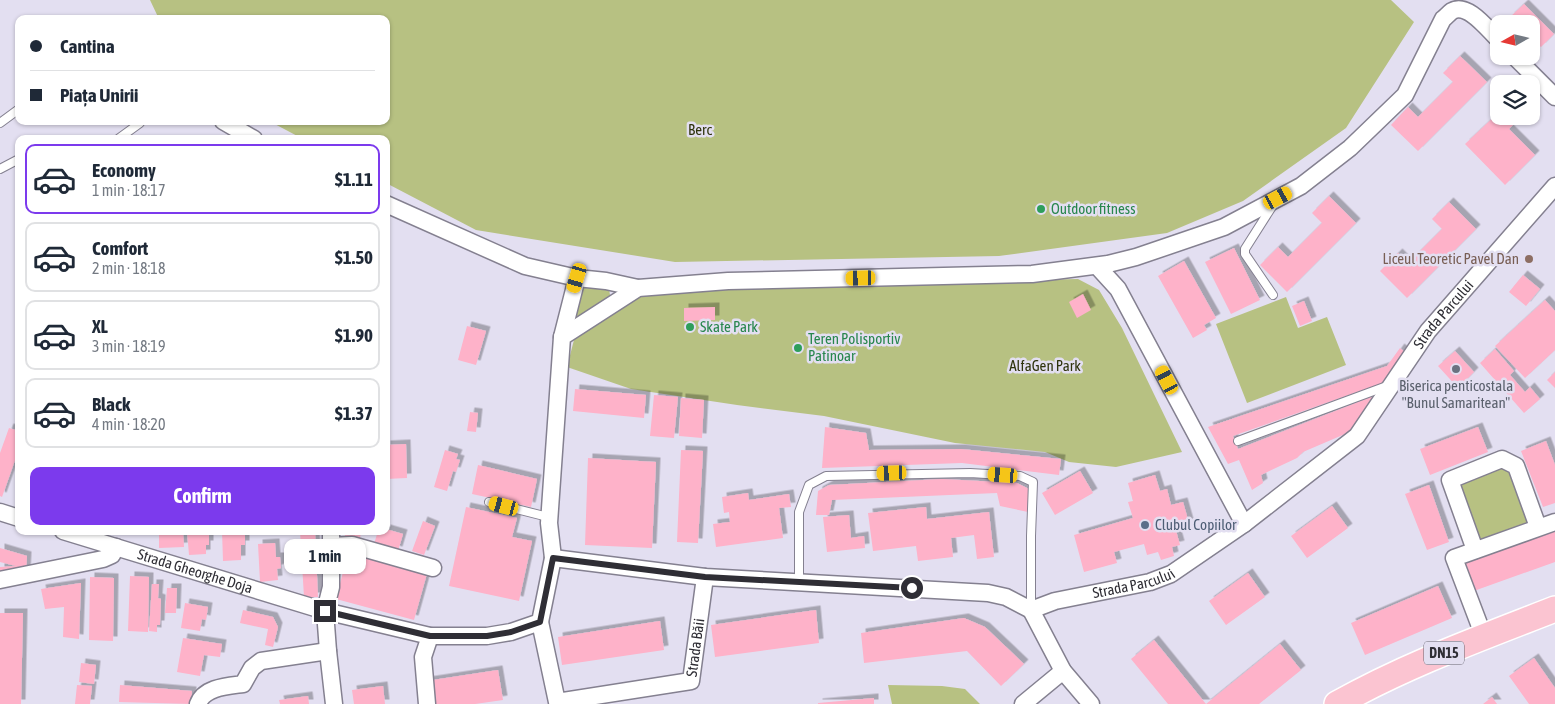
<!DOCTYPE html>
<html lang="en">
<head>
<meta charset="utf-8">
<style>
  :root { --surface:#fff; --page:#f2f2f3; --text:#1f2937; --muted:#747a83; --line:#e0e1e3; --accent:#7c3aed }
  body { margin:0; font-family:"Asap Condensed",sans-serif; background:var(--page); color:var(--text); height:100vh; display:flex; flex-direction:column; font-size:19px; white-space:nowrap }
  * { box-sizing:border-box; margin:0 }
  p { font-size:16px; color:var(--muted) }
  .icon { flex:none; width:28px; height:28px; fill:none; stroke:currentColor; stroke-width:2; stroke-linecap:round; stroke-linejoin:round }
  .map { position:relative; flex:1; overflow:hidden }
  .drawer { position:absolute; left:15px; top:135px; width:375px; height:400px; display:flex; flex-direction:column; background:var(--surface); border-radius:10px; box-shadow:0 1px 4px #0004 }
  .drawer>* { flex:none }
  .banner { position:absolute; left:15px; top:15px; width:375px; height:110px; border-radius:10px; box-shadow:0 1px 4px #0004; display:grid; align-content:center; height:110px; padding:0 15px; background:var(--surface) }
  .needle { width:32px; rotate:262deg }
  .tools { position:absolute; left:1490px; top:15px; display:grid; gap:10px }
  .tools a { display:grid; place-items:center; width:50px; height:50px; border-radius:10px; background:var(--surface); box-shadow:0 1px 4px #0004; font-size:25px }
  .end { position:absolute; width:22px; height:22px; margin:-11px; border:6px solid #2f2e35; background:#fff; box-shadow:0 0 0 2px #fff }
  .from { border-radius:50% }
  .bubble { position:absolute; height:35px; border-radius:10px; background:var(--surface); box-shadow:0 1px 4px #0004; font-size:16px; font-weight:700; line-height:35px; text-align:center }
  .car { position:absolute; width:15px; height:30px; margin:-15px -8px; border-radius:6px; box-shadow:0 0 4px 1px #0007; background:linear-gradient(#f5c518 24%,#345 0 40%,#f5c518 0 76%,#345 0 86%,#f5c518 0) }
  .banner b { display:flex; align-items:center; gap:18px; height:48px; font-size:19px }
  .banner b+b { border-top:1px solid var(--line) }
  .banner i { width:12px; height:12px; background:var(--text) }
  ul { padding:9px 0 0; list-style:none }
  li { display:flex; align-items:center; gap:15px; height:70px; margin:0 10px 8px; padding:0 5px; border:2px solid var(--line); border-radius:10px }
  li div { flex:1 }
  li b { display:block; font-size:19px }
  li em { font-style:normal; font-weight:700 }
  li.current { border-color:var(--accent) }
  li>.icon { width:45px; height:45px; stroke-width:1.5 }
  .primary-button { display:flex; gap:10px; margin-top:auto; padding:10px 15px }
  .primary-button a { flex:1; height:58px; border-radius:10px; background:var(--accent); color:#fff; font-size:20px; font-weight:700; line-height:58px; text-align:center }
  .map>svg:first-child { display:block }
  .green { fill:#b7c182 }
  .building { fill:#feb2c9; filter:url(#shadow) }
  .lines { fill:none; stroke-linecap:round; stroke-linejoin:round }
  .lane-casing { stroke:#848090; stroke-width:10 }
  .street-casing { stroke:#848090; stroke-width:19 }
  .primary-casing { stroke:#fff; stroke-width:28 }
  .lane { stroke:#fff; stroke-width:8 }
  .street { stroke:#fff; stroke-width:16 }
  .primary { stroke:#fbc4d1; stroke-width:25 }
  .route { stroke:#2f2e35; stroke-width:6 }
  .leisure-dot { fill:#2e9e5b; stroke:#e3dff1; stroke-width:2 }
  .education-dot { fill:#8d6e63; stroke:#e3dff1; stroke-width:2 }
  .worship-dot { fill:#6b7280; stroke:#e3dff1; stroke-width:2 }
  .service-dot { fill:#5c6f8a; stroke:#e3dff1; stroke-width:2 }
  .labels { text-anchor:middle; stroke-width:5; stroke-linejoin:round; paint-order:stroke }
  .shield { fill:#e3dff1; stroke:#65636d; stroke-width:1 }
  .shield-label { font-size:14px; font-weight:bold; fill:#2f2e35 }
  .park-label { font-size:15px; fill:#2e330c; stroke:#e3dff1 }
  .leisure-label { font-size:15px; fill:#27864d; stroke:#e3dff1; text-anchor:start }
  .education-label { font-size:15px; fill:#785e54; stroke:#e3dff1; text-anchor:end }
  .street-label { font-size:15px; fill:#2f2e35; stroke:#e3dff1 }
  .worship-label { font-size:15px; fill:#5b616d; stroke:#e3dff1 }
  .service-label { font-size:15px; fill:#4e5e75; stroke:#e3dff1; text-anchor:start }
</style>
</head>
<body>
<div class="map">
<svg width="1555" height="704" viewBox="0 0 1555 704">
  <defs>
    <filter id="shadow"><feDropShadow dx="4.5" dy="-4.5" stdDeviation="0" flood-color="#0004"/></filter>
  </defs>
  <rect width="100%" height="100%" fill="#e3dff1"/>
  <path class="green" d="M 150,0 L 1391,0 L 1414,22 L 1346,128 L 1243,201 L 1167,233 L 999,256 L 675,262 L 476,230 L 386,183 L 386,139 L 303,139 L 269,121 L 386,121 L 386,19 L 159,19 Z
    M 1078,279 L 1099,290 L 1122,328 L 1182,452 L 1116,467 L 1069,462 L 1045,452 L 955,443 L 824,416 L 737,405 L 631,389 L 567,367 L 575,336 L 645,292 L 657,290 Z
    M 580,286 L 609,289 L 610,295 L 608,301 L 577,319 L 575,316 Z
    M 1286,297 L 1298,328 L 1327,317 L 1346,365 L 1247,403 L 1216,324 Z
    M 1509,464 L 1531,524 L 1477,543 L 1455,484 Z
    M 888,685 L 942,686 L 965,689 L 980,704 L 892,704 Z"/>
  <path class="building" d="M 1524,4 L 1554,34 L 1541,47 L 1531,38 L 1531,24 L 1517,24 L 1510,17 Z
    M 1460,56 L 1487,82 L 1418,151 L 1391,125 L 1408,107 L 1418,117 L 1453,82 L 1443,73 Z
    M 1499,112 L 1499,116 L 1522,116 L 1509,129 L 1535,155 L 1505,185 L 1465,144 Z
    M 1329,196 L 1356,223 L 1287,292 L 1260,265 L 1278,247 L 1288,257 L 1322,223 L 1312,213 Z
    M 1449,202 L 1476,229 L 1407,298 L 1380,271 L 1398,253 L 1408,263 L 1442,229 L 1432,219 Z
    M 1234,248 L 1260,300 L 1231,314 L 1205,262 Z
    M 1184,261 L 1216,318 L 1204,325 L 1207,330 L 1193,338 L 1158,276 Z
    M 1523,275 L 1540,289 L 1526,306 L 1509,292 Z
    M 1083,294 L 1091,310 L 1077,318 L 1069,302 Z
    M 1545,300 L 1555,311 L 1555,350 L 1525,378 L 1495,346 Z
    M 1304,301 L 1312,321 L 1300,326 L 1292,306 Z
    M 715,307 L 715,320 L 684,321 L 684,308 Z
    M 467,326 L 486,331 L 476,365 L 458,360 Z
    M 1400,348 L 1407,354 L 1388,381 L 1233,436 L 1238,449 L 1379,394 L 1352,431 L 1303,452 L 1297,458 L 1261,475 L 1263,483 L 1252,490 L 1239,460 L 1228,464 L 1208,427 L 1387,366 Z
    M 1495,349 L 1514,371 L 1510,375 L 1525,392 L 1530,387 L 1540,399 L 1524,413 L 1480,363 Z
    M 1455,351 L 1474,372 L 1458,388 L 1438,366 Z
    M 1555,372 L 1555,388 L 1547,380 Z
    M 575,389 L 646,395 L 644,418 L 573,411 Z
    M 654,395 L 678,397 L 674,438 L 650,436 Z
    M 681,398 L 704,400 L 702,438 L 679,436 Z
    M 470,412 L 478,413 L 476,432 L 467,431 Z
    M 825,427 L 866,433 L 869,450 L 961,449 L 1061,459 L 1059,475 L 962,463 L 822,468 Z
    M 1478,427 L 1488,452 L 1430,475 L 1420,449 Z
    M 9,428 L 19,431 L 19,449 L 2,497 L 0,496 L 0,453 Z
    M 1546,441 L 1555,465 L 1555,503 L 1543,507 L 1521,451 Z
    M 406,444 L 407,478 L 386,479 L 386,445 Z
    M 445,450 L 458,454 L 456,459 L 460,460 L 456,472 L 453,471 L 447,491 L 434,487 Z
    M 681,450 L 703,451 L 698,543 L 677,542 Z
    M 588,458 L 656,462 L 652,548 L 585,545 Z
    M 478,465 L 537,479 L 531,507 L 472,494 Z
    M 1080,471 L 1093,493 L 1055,515 L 1042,493 Z
    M 1155,475 L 1160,491 L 1167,489 L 1171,505 L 1183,502 L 1189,523 L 1175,527 L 1180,545 L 1172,547 L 1174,556 L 1161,560 L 1158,552 L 1147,555 L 1144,544 L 1114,552 L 1117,563 L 1084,572 L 1074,535 L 1133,518 L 1128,502 L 1133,501 L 1128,483 Z
    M 942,479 L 1017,483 L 1029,489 L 1028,512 L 1000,506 L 997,493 L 832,500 L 829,515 L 816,515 L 818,491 L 829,485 Z
    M 1429,485 L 1449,542 L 1427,550 L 1405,494 Z
    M 748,493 L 749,500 L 789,494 L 791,507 L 779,508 L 783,538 L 716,547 L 713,524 L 730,522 L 729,512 L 724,513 L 722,497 Z
    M 1332,506 L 1348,528 L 1307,558 L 1291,536 Z
    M 466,507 L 517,518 L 512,537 L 532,541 L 519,601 L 449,586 Z
    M 926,507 L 927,519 L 989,512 L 994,557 L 977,559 L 974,535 L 951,538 L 953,557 L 918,561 L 916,546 L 873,551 L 868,513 Z
    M 849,515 L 851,538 L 864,536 L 865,548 L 827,552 L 823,517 Z
    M 423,521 L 435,526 L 424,555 L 412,551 Z
    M 386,529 L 403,534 L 398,551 L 374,544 L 378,531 L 386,531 Z
    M 159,531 L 183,531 L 184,547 L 159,548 Z
    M 187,531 L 205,531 L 205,535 L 209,535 L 209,545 L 206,545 L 206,554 L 189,555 Z
    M 222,531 L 245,531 L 245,545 L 241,545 L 241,560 L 223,561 Z
    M 300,531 L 315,531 L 318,597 L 304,597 Z
    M 345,531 L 361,531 L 360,539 L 345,538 Z
    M 1555,531 L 1555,562 L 1471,592 L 1461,564 Z
    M 275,543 L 276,557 L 280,557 L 281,568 L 277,569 L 278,580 L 260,582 L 258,544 Z
    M 0,548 L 27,556 L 26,574 L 0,578 L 0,567 L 16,566 L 0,562 Z
    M 349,549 L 428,570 L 414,620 L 336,599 Z
    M 1248,573 L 1265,597 L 1226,625 L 1209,601 Z
    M 130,576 L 149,577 L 148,632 L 128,631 Z
    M 90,577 L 114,578 L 113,641 L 89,640 Z
    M 81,583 L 79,639 L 63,637 L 64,607 L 45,609 L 41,589 Z
    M 152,584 L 159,584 L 158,598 L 161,599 L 160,625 L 157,625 L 157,632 L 149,631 Z
    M 1438,586 L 1452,618 L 1365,655 L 1351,623 Z
    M 167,588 L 177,588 L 176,613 L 165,613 Z
    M 185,603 L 208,607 L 206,620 L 202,619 L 200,631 L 181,628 Z
    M 243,610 L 273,617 L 278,627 L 273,647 L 265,645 L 268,629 L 240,623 Z
    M 816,610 L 819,643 L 715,657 L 711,625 Z
    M 0,613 L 23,613 L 21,704 L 0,704 Z
    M 964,618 L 985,627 L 1024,664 L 1001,686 L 967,651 L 864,663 L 861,633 Z
    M 660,621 L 664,650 L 562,665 L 558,637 Z
    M 183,638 L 222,644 L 220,657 L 204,655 L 200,676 L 177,672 Z
    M 1154,640 L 1206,704 L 1168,704 L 1131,659 Z
    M 1280,644 L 1301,670 L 1259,704 L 1206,704 Z
    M 1534,658 L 1555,688 L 1555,704 L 1529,704 L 1509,676 Z
    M 81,663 L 96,665 L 94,684 L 79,682 Z
    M 498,670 L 503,700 L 475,704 L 429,704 L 426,681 Z
    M 77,685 L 92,686 L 90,704 L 75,704 Z
    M 120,685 L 192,691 L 191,704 L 119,702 Z
    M 383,686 L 385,704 L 354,704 L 352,690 Z
    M 308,696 L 309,704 L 280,704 L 279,700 Z
    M 1492,697 L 1497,704 L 1483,704 Z
    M 874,698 L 874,704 L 818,704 L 818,703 Z"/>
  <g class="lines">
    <defs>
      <path id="lane" d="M 0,123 L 19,109
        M 118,139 L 140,123
        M 0,169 L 19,159
        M 1273,295 L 1245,254 L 1245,249 L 1273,205
        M 1238,441 L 1387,386
        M 489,502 L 548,517 L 549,521
        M 799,581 L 799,512 L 809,485 L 826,476 L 970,473 L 1020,476 L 1033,482 L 1031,536 L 1031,609"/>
      <g id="street">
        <path d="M 1514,56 L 1555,97"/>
        <path d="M 223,121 L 254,139"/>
        <path d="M 386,204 L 525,266 L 577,278"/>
        <path d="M 1097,266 L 1118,289 L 1244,524"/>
        <path d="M 562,337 L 577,278 L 606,281 L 638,288"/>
        <path d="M 0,512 L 19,518"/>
        <path id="s1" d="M 63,531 L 325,611 L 430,636 L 487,636 L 511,632 L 540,622 L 553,558 L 549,523 L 562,337 L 638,288 L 728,281 L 1032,274 L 1108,264 L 1136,257 L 1224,227 L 1301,186 L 1350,148 L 1405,95 L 1443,19 C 1446,17 1449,13 1452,11 C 1468,2 1488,30 1499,40"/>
        <path d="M 331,531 L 331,587 L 325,611 L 328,651 L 334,704"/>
        <path d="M 331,546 L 352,545 L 433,568"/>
        <path d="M 1475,550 L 1450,480 L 1502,459 L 1516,466 L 1538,527"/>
        <path d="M 553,558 L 705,577 L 988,593 L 1006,597 L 1031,610"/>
        <path d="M 0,580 L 103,559 L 112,555 L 116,547"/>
        <path id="s2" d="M 1031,610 L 1055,601 L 1150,582 L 1171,574 L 1244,524 L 1357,436 L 1428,331 L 1555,186"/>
        <path d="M 1031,610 L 1063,671 L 1091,704"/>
        <path id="s3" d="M 540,622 L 557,702 L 691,681 L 705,577"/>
        <path d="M 1484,637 L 1454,558 L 1555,522"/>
        <path d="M 198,704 C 204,687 228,686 243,684 L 252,668 L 261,661 L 328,651"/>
        <path d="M 427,704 L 423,657 L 430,636"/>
        <path d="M 1023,704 L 1063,671"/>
      </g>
      <path id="primary" d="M 1337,704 C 1406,665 1481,638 1555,609"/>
    </defs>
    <use href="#lane" class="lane-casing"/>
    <use href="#street" class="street-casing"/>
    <use href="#primary" class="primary-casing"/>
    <use href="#lane" class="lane"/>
    <use href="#street" class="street"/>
    <use href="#primary" class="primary"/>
  </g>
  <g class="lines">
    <path class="route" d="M 325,611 L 430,636 L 487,636 L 511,632 L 540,622 L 553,558 L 705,577 L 912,588"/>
  </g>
  <g class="leisure-dot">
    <circle cx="1041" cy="209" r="5"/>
    <circle cx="690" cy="327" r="5"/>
    <circle cx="798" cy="348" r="5"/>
  </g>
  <circle class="education-dot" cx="1529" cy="259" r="5"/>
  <circle class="worship-dot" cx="1456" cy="369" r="5"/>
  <circle class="service-dot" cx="1145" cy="525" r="5"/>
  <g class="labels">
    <rect class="shield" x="1424" y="641.5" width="40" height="23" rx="4"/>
    <g class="shield-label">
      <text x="1444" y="658">DN15</text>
    </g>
    <g class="park-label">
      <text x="700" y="135">Berc</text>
      <text x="1045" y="371">AlfaGen Park</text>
    </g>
    <g class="leisure-label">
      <text x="1051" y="214">Outdoor fitness</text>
      <text x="700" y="332">Skate Park</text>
      <text x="808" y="344">Teren Polisportiv<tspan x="808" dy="17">Patinoar</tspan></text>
    </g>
    <g class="education-label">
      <text x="1519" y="264">Liceul Teoretic Pavel Dan</text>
    </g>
    <g class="street-label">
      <text dy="5" stroke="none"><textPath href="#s2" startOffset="526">Strada Parcului</textPath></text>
      <text dy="5" stroke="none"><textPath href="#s1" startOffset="138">Strada Gheorghe Doja</textPath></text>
      <text dy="5" stroke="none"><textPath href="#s2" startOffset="106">Strada Parcului</textPath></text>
      <text dy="5" stroke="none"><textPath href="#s3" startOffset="251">Strada Băii</textPath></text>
    </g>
    <g class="worship-label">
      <text x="1456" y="391">Biserica penticostala<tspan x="1456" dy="17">"Bunul Samaritean"</tspan></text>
    </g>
    <g class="service-label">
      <text x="1155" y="530">Clubul Copiilor</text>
    </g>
  </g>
</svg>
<div class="tools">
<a><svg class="needle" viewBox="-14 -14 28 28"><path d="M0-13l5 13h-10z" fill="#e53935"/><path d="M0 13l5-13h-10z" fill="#747a83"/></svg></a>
<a><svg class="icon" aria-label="layers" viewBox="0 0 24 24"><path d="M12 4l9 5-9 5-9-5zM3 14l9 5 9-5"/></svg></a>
</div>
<i class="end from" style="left:912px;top:588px"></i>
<i class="end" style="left:325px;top:611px"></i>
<div class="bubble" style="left:284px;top:539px;width:82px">1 min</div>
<i class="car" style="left:1278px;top:198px;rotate:62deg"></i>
<i class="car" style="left:577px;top:278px;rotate:197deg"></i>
<i class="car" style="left:861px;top:278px;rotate:269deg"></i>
<i class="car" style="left:1167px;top:380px;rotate:332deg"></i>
<i class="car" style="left:892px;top:473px;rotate:268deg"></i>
<i class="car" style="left:1003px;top:475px;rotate:274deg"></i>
<i class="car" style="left:504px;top:506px;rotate:285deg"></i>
<div class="banner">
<b><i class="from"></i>Cantina</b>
<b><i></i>Piața Unirii</b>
</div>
<section class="drawer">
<ul>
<li class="current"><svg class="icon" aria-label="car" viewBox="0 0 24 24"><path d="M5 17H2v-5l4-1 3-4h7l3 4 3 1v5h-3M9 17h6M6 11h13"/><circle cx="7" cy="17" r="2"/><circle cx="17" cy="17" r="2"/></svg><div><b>Economy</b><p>1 min · 18:17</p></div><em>$1.11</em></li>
<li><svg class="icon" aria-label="car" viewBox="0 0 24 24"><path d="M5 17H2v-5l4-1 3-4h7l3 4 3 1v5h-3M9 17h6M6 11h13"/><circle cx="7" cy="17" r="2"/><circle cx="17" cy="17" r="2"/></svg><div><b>Comfort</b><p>2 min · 18:18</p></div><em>$1.50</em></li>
<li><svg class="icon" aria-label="car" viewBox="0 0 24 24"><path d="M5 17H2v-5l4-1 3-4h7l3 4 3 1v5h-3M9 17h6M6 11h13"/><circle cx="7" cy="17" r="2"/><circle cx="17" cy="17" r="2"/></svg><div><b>XL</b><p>3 min · 18:19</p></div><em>$1.90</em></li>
<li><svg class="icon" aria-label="car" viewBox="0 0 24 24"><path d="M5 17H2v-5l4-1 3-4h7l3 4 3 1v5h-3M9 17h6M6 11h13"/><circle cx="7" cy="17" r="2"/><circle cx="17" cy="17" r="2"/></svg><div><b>Black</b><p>4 min · 18:20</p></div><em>$1.37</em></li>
</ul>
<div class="primary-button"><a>Confirm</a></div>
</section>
</div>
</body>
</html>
